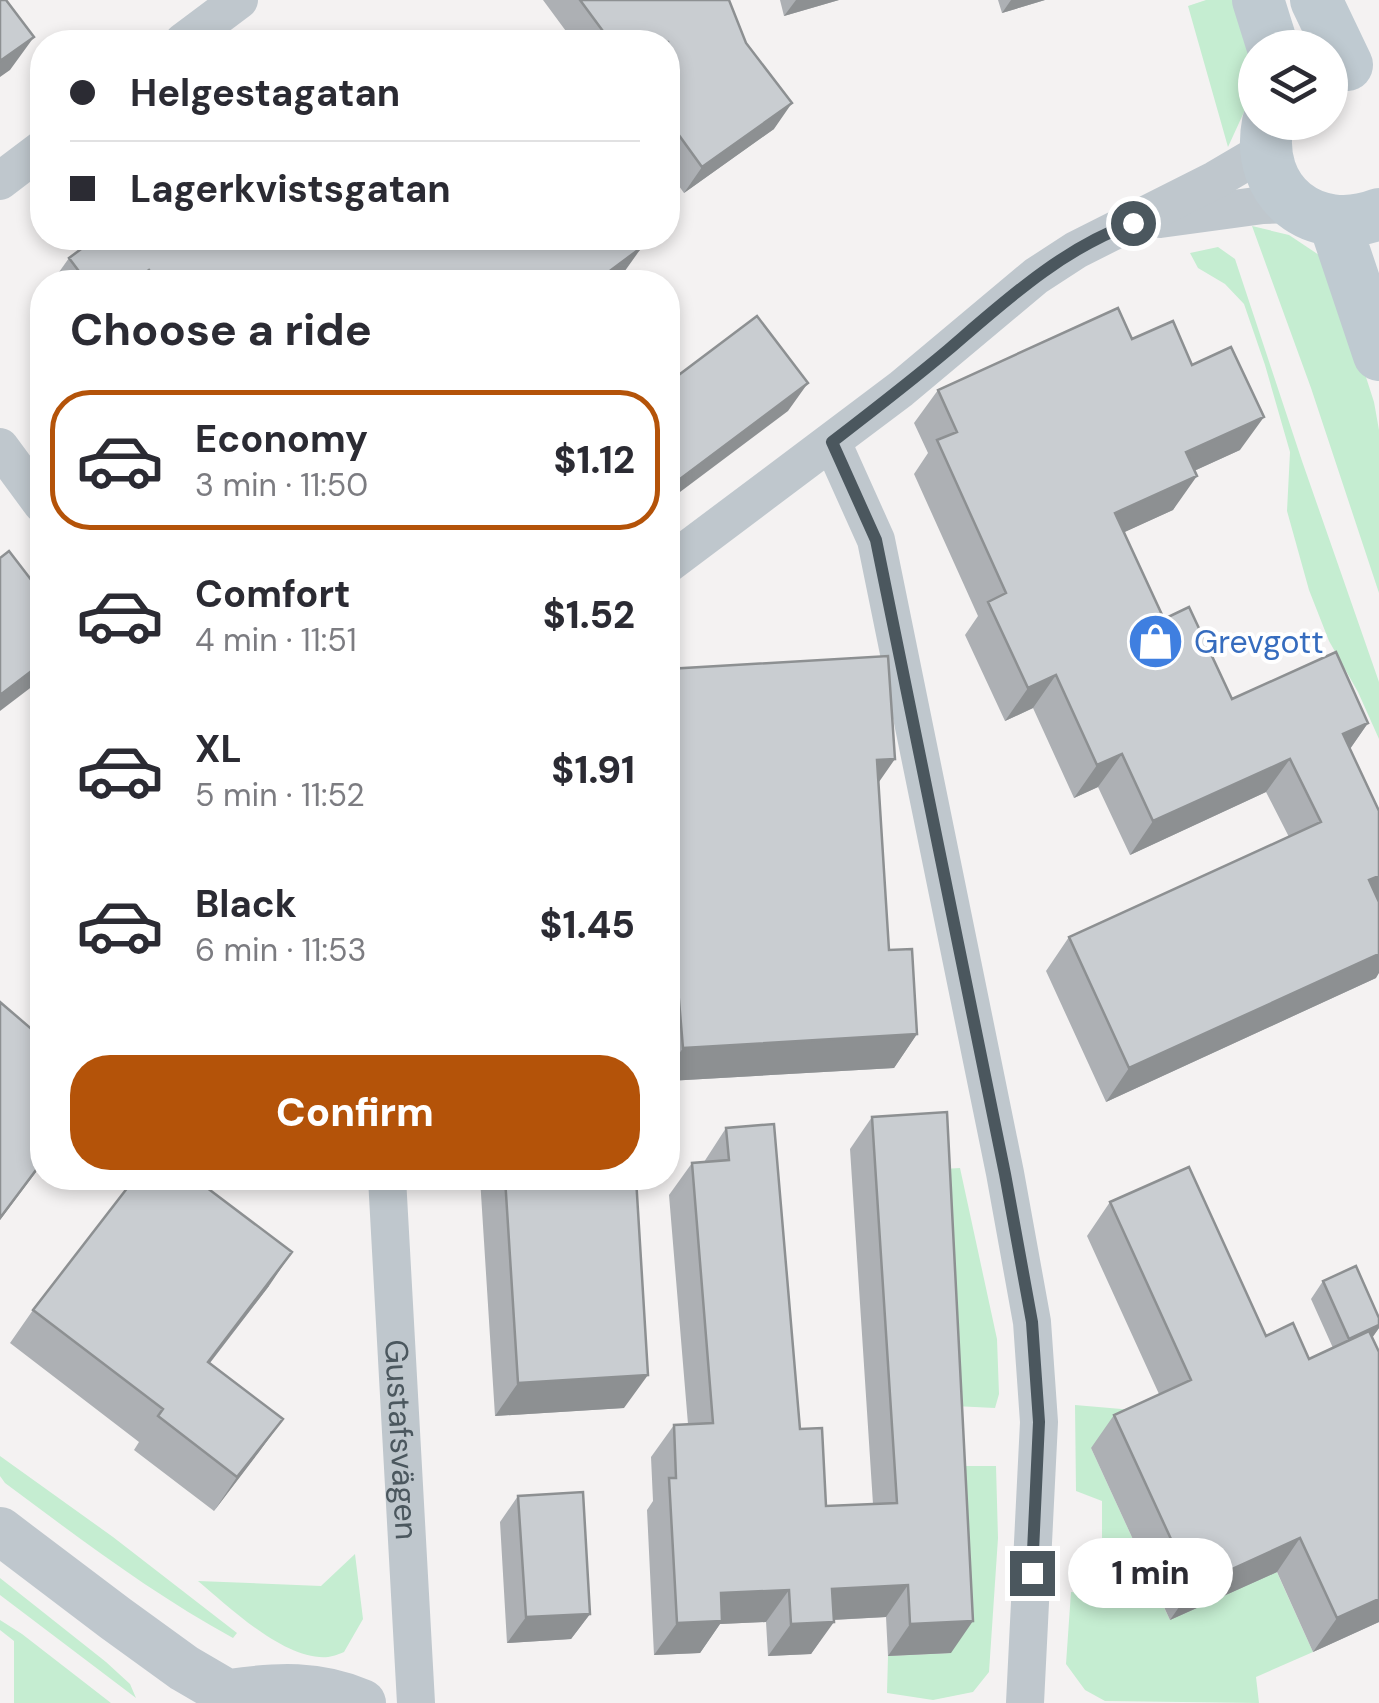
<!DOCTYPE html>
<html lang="en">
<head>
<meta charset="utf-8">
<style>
  :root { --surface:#fff; --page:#f7f7f7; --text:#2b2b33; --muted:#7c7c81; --line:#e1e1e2; --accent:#b45309 }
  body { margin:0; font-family:"DM Sans",sans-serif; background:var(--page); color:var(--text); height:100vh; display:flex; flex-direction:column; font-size:38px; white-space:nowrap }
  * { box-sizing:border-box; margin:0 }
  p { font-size:32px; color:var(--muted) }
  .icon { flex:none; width:55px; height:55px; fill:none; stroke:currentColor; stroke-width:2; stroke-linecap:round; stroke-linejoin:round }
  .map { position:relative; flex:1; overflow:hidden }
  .panel { position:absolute; left:30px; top:270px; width:650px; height:920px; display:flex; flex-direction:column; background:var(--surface); border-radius:40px; box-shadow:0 5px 15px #0003 }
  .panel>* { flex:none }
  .guide { position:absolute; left:30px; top:30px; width:650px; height:220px; border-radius:40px; box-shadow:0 5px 15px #0003; display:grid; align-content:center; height:220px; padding:0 40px; background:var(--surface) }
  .controls { position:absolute; left:1238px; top:30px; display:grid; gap:20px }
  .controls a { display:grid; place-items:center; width:110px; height:110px; border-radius:50%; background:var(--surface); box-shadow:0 5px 15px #0003; font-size:50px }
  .end { position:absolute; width:45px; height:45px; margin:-22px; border:12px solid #4b575e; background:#fff; box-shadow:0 0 0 5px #fff }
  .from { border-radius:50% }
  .bubble { position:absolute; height:70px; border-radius:35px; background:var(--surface); box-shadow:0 5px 15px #0003; font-size:32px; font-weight:800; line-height:70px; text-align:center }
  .guide b { display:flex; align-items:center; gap:35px; height:95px; font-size:38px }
  .guide b+b { border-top:2px solid var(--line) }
  .guide i { width:25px; height:25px; background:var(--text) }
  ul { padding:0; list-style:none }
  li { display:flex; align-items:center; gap:30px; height:140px; margin:0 20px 15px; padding:0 20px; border:5px solid transparent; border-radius:40px }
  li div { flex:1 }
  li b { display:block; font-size:38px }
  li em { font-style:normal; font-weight:800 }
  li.on { border-color:var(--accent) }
  li>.icon { width:90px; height:90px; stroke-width:1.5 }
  h2 { padding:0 40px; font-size:45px; line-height:120px }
  .action { display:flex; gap:20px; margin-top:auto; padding:20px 40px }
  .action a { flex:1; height:115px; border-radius:40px; background:var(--accent); color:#fff; font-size:40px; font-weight:800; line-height:115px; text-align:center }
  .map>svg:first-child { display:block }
  .green { fill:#c5edd1 }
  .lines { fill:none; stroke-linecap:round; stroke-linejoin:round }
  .minor { stroke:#bfc7cd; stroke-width:38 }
  .tertiary { stroke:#bfc7cd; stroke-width:48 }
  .secondary { stroke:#bfcad1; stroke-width:52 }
  .wall { fill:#adb0b4 }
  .shaded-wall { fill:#8d9092 }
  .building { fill:#c9cdd1; stroke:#8d9092; stroke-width:2.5 }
  .route { stroke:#4b575e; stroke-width:12 }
  .labels { text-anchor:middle; stroke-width:8; stroke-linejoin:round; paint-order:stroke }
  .shop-label { font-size:32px; fill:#366cbe; stroke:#fff; text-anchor:start }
  .street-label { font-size:32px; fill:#4b575e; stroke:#fff }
</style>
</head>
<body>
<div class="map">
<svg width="1379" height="1703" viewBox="0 0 1379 1703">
  <rect width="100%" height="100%" fill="#f4f2f2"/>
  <path class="green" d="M 1206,0 L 1246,0 L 1255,48 L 1255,88 L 1228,147 L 1188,6 Z
    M 1252,226 L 1289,235 L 1319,255 L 1346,315 L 1374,402 L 1379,430 L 1379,593 L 1311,388 Z
    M 1218,247 L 1235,259 L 1302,461 L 1379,682 L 1379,739 L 1358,692 L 1329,641 L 1309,590 L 1287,511 L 1290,452 L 1265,365 L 1244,304 L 1225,284 L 1198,268 L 1190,253 Z
    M 960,1168 L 997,1339 L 999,1394 L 995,1408 L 954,1406 L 926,1170 Z
    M 1075,1405 L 1168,1413 L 1091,1448 L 1141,1557 L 1105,1573 L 1071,1574 L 1074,1554 L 1102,1555 L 1102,1501 L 1076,1491 Z
    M 0,1456 L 113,1537 L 237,1633 L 233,1638 C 151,1593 79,1538 5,1483 L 0,1476 Z
    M 941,1466 L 996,1466 L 998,1538 L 989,1672 L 973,1692 L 933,1700 L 887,1693 L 888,1656 L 951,1653 Z
    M 1256,1526 L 1313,1652 L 1256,1677 L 1259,1703 L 1105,1701 L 1085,1690 L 1066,1664 L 1071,1592 L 1116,1594 L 1152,1583 L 1170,1620 Z
    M 355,1554 L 363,1619 L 344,1652 C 342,1653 331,1657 328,1657 C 285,1661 229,1607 198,1581 L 321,1586 Z
    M 0,1578 L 106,1662 L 130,1684 L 136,1698 L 0,1595 Z
    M 0,1620 L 22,1634 L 111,1703 L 14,1703 L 14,1641 L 0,1630 Z"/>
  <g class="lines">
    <g class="minor">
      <path d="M 183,42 L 239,0"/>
      <path d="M 0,181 L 42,149"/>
      <path d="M 1160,219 L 1263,205 L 1292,204"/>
      <path d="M 832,442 L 876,540 L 1005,1173 L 1032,1322 L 1039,1422 L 1025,1703"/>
      <path d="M 0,447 L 42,504"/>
      <path d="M 668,564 L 901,389 L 1036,276 L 1076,250 L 1215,180 L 1266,150"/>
      <path id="s1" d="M 387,1178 L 416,1703"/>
    </g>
    <path class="tertiary" d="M 0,1531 L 115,1618 L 184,1668 L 244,1703
      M 230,1693 C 277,1686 318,1684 362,1703"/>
    <path class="secondary" d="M 1258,0 L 1273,48
      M 1316,0 L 1347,65
      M 1268,122 C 1254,193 1314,239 1379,214
      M 1334,221 L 1379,355"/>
  </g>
  <path class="wall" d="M 543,0 L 729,0 L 746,43 L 774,129 L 684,193 L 668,171 L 668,42 L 574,42 Z
    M 780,0 L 839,0 L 784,16 Z
    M 998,0 L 1045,0 L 1002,13 Z
    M 69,258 L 622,275 L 612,282 L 52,282 Z
    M 1132,339 L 1192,365 L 1240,450 L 1194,471 L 1173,510 L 1124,532 L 1164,619 L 1232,699 L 1368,723 L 1350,749 L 1378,899 L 1376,978 L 1106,1102 L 1046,971 L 1069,937 L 1289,837 L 1266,792 L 1130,855 L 1098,787 L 1074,798 L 1033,708 L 1005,721 L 965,635 L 978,616 L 914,474 L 928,453 L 914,423 L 938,390 Z
    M 668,669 L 879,782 L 889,950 L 917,1034 L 894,1068 L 668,1081 Z
    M 872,1117 L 951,1653 L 888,1656 L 886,1617 L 834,1620 L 811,1654 L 768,1656 L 766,1622 L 720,1624 L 700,1653 L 654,1655 L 647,1510 L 653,1501 L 651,1457 L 674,1425 L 688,1424 L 669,1195 L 692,1163 L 704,1162 L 726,1128 L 800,1429 L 826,1506 L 873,1504 L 850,1149 Z
    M 480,1178 L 636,1178 L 624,1408 L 495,1416 Z
    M 1110,1202 L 1266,1336 L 1309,1359 L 1333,1348 L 1311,1299 L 1323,1281 L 1379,1318 L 1379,1328 L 1372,1338 L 1379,1352 L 1379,1622 L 1313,1652 L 1277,1572 L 1170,1620 L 1091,1448 L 1114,1415 L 1159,1394 L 1087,1236 Z
    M 269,1286 L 210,1363 L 283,1419 L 214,1511 L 134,1450 L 139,1442 L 10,1343 L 33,1310 Z
    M 518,1496 L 590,1614 L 571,1639 L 507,1643 L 500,1522 Z"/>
  <path class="shaded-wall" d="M 796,0 L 839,0 L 784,16 Z
    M 1011,0 L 1045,0 L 1002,13 Z
    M 34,37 L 10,70 L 0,77 L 0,61 Z
    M 792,103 L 774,129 L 684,193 L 702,167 Z
    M 642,247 L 622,275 L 612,282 L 595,282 Z
    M 149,270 L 140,282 L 132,282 Z
    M 808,383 L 788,411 L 668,501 L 668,488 Z
    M 1264,417 L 1240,450 L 1163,485 L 1186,452 Z
    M 1197,476 L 1173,510 L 1092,547 L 1115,513 Z
    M 42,663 L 42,679 L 0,711 L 0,695 Z
    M 1056,675 L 1033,708 L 1005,721 L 1028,688 Z
    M 1368,723 L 1345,756 L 1343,734 Z
    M 1122,754 L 1098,787 L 1074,798 L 1097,765 Z
    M 895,759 L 872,792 L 877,760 Z
    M 1290,759 L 1266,792 L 1130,855 L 1153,821 Z
    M 1379,876 L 1379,899 L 1346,914 L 1369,880 Z
    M 1379,954 L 1379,973 L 1376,978 L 1106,1102 L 1129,1068 Z
    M 917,1034 L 894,1068 L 668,1081 L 668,1070 L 683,1048 Z
    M 42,1162 L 42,1164 L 0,1220 L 0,1218 Z
    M 292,1252 L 269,1286 L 185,1395 L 208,1362 Z
    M 1379,1325 L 1379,1328 L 1369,1342 L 1336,1357 L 1349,1339 Z
    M 648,1375 L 624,1408 L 495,1416 L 518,1383 Z
    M 283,1419 L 259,1452 L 214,1511 L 237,1477 Z
    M 1300,1538 L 1277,1572 L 1170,1620 L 1193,1587 Z
    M 908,1585 L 886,1617 L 810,1621 L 832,1589 Z
    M 789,1590 L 766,1622 L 720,1624 L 700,1653 L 654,1655 L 677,1623 L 721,1593 Z
    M 1379,1599 L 1379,1622 L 1313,1652 L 1337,1618 Z
    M 590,1614 L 571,1639 L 507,1643 L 526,1617 Z
    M 973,1621 L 951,1653 L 888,1656 L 910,1624 Z
    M 834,1622 L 811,1654 L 768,1656 L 791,1624 Z"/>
  <path class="building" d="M 0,0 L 6,0 L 34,37 L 0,61 Z
    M 580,0 L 729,0 L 746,43 L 792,103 L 702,167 L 668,120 L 668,42 L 611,42 Z
    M 96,238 L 635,238 L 642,247 L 595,282 L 158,282 L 149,270 L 132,282 L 87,282 L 69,258 Z
    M 1118,308 L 1132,339 L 1173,321 L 1192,365 L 1231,347 L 1264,417 L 1186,452 L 1197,476 L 1115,513 L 1164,619 L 1189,607 L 1232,699 L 1336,652 L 1368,723 L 1343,734 L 1379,811 L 1379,876 L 1369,880 L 1379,902 L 1379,954 L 1129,1068 L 1069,937 L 1321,822 L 1290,759 L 1153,821 L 1122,754 L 1097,765 L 1056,675 L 1028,688 L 988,602 L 1006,593 L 937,440 L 957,432 L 938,390 Z
    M 757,316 L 808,383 L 668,488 L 668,372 L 674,367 L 680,374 Z
    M 9,551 L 42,594 L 42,663 L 0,695 L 0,558 Z
    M 888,656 L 895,759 L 877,760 L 889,950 L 912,949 L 917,1034 L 683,1048 L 674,941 L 670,941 L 668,912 L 668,669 Z
    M 0,1002 L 42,1038 L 42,1162 L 0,1218 Z
    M 947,1112 L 973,1621 L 910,1624 L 908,1585 L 832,1589 L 834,1622 L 791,1624 L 789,1590 L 721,1593 L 722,1621 L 677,1623 L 669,1478 L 676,1478 L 674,1425 L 713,1423 L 692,1163 L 729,1160 L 726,1128 L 774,1124 L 800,1429 L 822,1428 L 826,1506 L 897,1503 L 872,1117 Z
    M 1189,1167 L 1266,1336 L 1293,1323 L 1309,1359 L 1369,1331 L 1379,1352 L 1379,1599 L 1337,1618 L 1300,1538 L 1193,1587 L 1114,1415 L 1191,1380 L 1110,1202 Z
    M 135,1178 L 194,1178 L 292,1252 L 208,1362 L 283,1419 L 237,1477 L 158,1416 L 163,1409 L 33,1310 Z
    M 505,1178 L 636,1178 L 648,1375 L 518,1383 Z
    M 1356,1266 L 1379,1318 L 1379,1325 L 1349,1339 L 1323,1281 Z
    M 583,1492 L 590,1614 L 526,1617 L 518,1496 Z"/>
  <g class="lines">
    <path class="route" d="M 1032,1573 L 1039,1422 L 1032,1322 L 1005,1174 L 876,540 L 832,442 C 871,412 910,382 948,350 C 1005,301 1061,249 1133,223"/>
  </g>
  <defs>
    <symbol id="shop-disc" viewBox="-11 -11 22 22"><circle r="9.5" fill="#3f7fe0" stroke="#fff"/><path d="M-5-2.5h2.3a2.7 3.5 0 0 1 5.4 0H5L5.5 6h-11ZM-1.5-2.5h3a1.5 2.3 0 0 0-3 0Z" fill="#fff"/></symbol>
  </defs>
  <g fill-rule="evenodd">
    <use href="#shop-disc" x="1124" y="610" width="63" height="63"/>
  </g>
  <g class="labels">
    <g class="shop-label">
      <text x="1194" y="653">Grevgott</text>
    </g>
    <g class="street-label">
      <text dy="11" stroke="none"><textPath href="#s1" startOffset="262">Gustafsvägen</textPath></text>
    </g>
  </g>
</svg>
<div class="controls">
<a><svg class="icon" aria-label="layers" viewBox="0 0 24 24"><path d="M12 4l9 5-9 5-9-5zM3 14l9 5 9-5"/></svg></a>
</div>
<i class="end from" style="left:1133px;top:223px"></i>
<i class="end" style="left:1032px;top:1573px"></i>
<div class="bubble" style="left:1068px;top:1538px;width:165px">1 min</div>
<div class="guide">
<b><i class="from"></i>Helgestagatan</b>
<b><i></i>Lagerkvistsgatan</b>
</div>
<section class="panel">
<h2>Choose a ride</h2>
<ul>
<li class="on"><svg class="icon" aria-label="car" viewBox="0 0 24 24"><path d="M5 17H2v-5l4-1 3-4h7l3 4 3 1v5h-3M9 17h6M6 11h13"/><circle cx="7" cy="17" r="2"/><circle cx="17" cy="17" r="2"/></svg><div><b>Economy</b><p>3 min · 11:50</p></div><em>$1.12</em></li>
<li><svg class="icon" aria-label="car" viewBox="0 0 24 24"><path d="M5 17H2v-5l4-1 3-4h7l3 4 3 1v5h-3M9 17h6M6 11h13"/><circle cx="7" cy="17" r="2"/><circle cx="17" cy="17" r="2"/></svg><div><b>Comfort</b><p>4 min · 11:51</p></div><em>$1.52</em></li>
<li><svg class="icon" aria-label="car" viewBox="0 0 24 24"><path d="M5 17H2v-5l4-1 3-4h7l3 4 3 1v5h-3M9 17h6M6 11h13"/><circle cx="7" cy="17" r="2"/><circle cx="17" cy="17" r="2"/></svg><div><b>XL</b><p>5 min · 11:52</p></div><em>$1.91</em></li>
<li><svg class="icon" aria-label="car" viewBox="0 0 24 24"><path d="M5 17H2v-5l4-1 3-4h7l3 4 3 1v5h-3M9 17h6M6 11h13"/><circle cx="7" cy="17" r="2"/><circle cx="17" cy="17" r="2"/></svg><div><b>Black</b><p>6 min · 11:53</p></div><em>$1.45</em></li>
</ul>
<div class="action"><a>Confirm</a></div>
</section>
</div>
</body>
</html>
